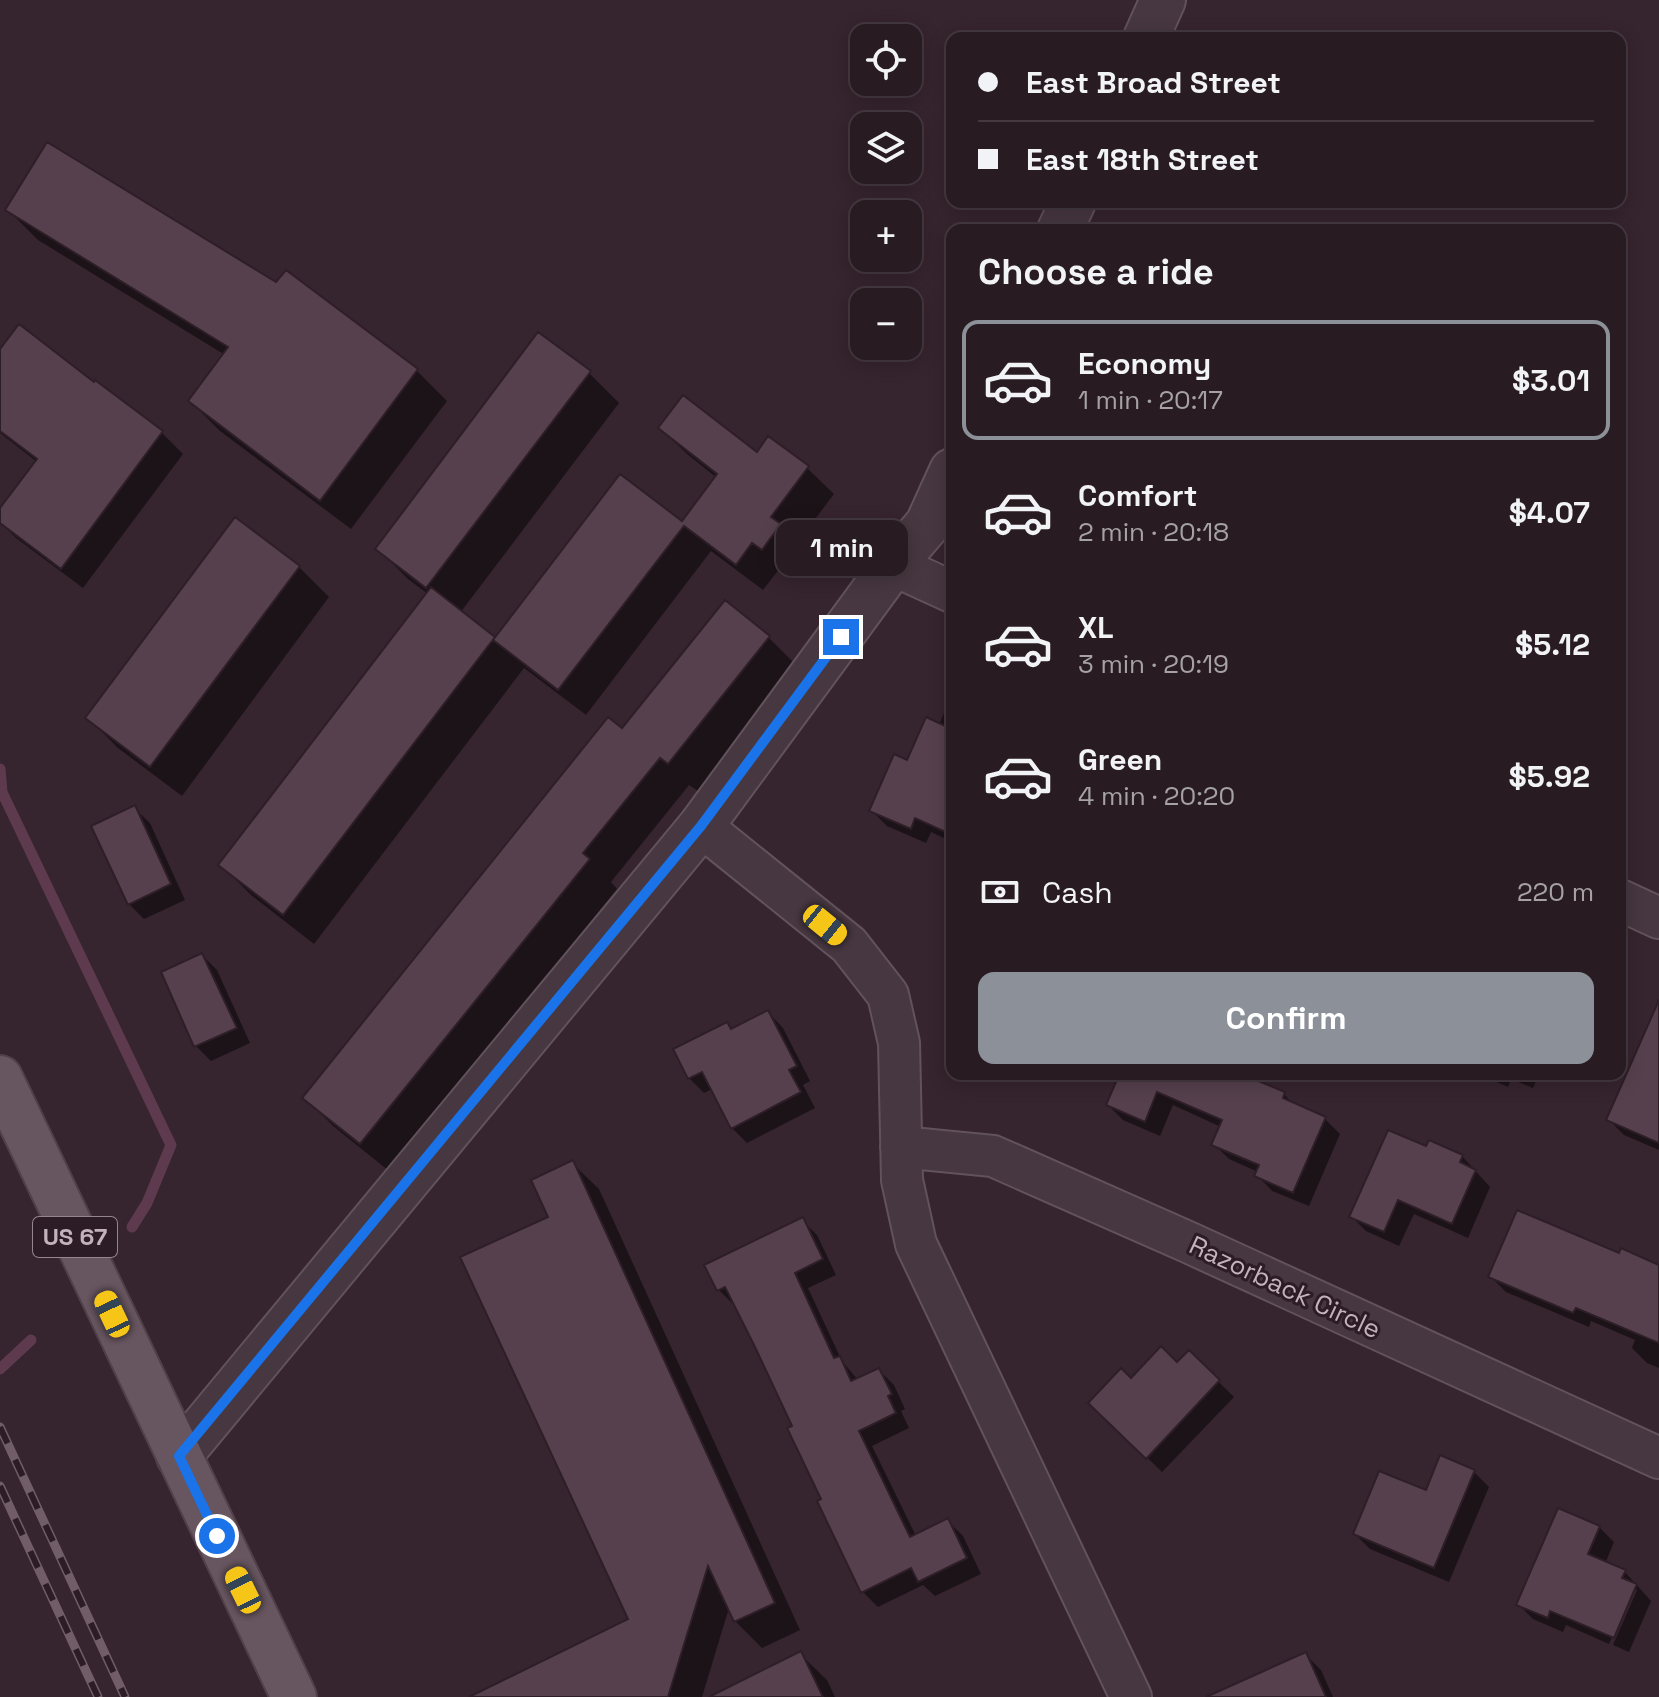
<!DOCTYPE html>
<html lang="en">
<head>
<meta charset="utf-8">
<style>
  :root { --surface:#281b22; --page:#34282f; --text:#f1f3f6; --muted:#a5a1a5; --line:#443940; --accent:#8c9099 }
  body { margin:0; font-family:"Space Grotesk",sans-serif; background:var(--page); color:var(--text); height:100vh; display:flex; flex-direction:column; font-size:30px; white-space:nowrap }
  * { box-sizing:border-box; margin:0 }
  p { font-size:26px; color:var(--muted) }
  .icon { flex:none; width:44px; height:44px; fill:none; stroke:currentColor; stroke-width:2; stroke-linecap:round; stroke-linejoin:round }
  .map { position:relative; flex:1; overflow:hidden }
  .sheet { position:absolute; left:946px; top:224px; width:680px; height:856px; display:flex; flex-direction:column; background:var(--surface); border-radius:16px; box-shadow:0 4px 20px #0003,0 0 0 2px var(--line) }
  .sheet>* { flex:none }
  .hud { position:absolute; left:946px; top:32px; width:680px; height:176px; border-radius:16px; box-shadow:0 4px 20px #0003,0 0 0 2px var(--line); display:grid; align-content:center; height:176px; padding:0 32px; background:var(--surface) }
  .controls { position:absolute; left:850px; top:24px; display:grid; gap:16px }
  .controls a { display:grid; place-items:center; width:72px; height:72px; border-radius:16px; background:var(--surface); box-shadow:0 4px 20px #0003,0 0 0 2px var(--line); font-size:40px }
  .end { position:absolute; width:36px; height:36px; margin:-18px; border:10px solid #1a73e8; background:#fff; box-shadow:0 0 0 4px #fff }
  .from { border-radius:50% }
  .bubble { position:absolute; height:56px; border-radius:16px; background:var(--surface); box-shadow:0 4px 20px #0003,0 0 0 2px var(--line); font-size:26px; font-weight:700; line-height:56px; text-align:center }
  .car { position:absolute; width:24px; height:48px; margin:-24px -12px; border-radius:10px; box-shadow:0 0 6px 2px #0007; background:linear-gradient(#f5c518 24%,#345 0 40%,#f5c518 0 76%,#345 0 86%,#f5c518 0) }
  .hud b { display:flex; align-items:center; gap:28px; height:76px; font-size:30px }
  .hud b+b { border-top:2px solid var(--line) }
  .hud i { width:20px; height:20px; background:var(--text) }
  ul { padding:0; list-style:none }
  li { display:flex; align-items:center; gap:24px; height:120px; margin:0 16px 12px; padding:0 16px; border:4px solid transparent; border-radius:16px }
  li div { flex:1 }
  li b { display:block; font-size:30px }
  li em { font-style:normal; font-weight:700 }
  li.selected { border-color:var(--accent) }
  li>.icon { width:72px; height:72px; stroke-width:1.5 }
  h2 { padding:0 32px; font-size:36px; line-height:96px }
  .pay { display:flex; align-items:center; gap:20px; height:88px; padding:0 32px; font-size:30px }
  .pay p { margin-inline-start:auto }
  .primary-button { display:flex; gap:16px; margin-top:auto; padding:16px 32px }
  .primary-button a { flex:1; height:92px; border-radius:16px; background:var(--accent); color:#fff; font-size:32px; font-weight:700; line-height:92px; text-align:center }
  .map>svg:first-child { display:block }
  .shadow { fill:#0007 }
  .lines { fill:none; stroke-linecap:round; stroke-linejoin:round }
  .stream { stroke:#5e3a4f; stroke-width:11 }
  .building { fill:#56404d; stroke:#2e1e27; stroke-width:2 }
  .minor-casing { stroke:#62525b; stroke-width:44 }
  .tertiary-casing { stroke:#62525b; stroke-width:48 }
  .primary-casing { stroke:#504049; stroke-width:48 }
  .minor { stroke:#473740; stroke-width:40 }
  .tertiary { stroke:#473740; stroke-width:44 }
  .primary { stroke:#67555f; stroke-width:44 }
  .rail-casing { stroke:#715d68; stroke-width:9 }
  .rail { stroke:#2c1c25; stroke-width:6; stroke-dasharray:18; stroke-linecap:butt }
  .route { stroke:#1a73e8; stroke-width:10 }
  .labels { text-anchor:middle; stroke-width:6; stroke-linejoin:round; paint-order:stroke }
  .shield { fill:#2c1c25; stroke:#96858e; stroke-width:2 }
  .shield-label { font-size:24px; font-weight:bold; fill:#c3b2bb }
  .street-label { font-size:26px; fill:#c3b2bb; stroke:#2c1c25 }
</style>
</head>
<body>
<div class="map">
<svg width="1659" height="1697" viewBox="0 0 1659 1697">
  <rect width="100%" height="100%" fill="#36242e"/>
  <path class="shadow" d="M 8,210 L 277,285 L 286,273 L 417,371 L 447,401 L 351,529 L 220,431 L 190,401 L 225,355 L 38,240 Z
    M 0,352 L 94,385 L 96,383 L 162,433 L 183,454 L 83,588 L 16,538 L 0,522 L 0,511 L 37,462 L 0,433 Z
    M 589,373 L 619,403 L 460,613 L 495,640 L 682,524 L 717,478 L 687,454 L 660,428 L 807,468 L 834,494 L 797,543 L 806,552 L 789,575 L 780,568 L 763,590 L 711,551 L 586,715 L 524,668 L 314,944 L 251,895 L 221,865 L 428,594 L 408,579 L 378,549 Z
    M 299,567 L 329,597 L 182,796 L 118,748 L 88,718 Z
    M 725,602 L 769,638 L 797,666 L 698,791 L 689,785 L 611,882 L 617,889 L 389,1171 L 333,1126 L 305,1098 L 622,731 Z
    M 945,710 L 952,713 L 952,842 L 931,832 L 926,843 L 887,826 L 872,811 L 939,725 Z
    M 134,808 L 150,823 L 185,900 L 144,919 L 129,904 Z
    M 202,955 L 217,970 L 250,1043 L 211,1061 L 196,1046 L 163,973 Z
    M 768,1012 L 783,1028 L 810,1081 L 803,1085 L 815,1108 L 747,1143 L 732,1128 L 712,1089 L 704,1093 L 689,1078 L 726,1024 L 733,1030 Z
    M 1659,1037 L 1659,1150 L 1624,1135 L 1609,1120 Z
    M 1122,1074 L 1243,1074 L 1242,1076 L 1284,1094 L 1296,1107 L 1325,1119 L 1340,1134 L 1309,1206 L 1272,1191 L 1257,1175 L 1258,1172 L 1229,1159 L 1214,1144 L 1221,1127 L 1173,1105 L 1160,1136 L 1123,1120 L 1108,1105 Z
    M 1478,1074 L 1539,1074 L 1533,1088 L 1511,1079 L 1508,1087 Z
    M 1427,1149 L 1462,1156 L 1490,1187 L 1468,1238 L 1414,1214 L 1399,1246 L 1366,1231 L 1351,1216 Z
    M 572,1163 L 599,1189 L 800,1630 L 762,1648 L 735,1621 L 729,1608 L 702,1697 L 474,1697 L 631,1620 L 550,1218 Z
    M 802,1220 L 817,1235 L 836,1275 L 808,1288 L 842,1361 L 858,1380 L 879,1370 L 894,1385 L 905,1409 L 901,1411 L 909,1428 L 872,1446 L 916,1536 L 948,1521 L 963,1536 L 981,1574 L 935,1596 L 923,1585 L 878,1607 L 863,1592 L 794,1427 L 756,1346 L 734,1305 L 719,1290 Z
    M 1620,1256 L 1659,1267 L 1659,1368 L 1647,1363 L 1632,1348 L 1635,1340 L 1591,1321 L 1589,1327 L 1506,1292 L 1491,1277 Z
    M 1189,1353 L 1234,1397 L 1162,1472 L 1091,1403 L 1131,1381 L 1177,1365 Z
    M 1474,1472 L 1489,1487 L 1449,1582 L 1370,1549 L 1355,1534 L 1427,1492 Z
    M 1599,1527 L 1614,1542 L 1605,1564 L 1625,1572 L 1651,1601 L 1629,1652 L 1613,1645 L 1637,1590 L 1634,1587 L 1609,1644 L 1566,1625 L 1563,1632 L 1533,1619 L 1518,1604 Z
    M 800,1654 L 827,1680 L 835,1697 L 709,1697 Z
    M 1306,1655 L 1321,1670 L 1333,1697 L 1241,1697 Z"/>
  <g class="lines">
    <path class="stream" d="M 0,769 L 2,792 L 171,1145 L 147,1203 L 132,1227
      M 0,1369 L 31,1340"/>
  </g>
  <path class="building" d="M 47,142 L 276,282 L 286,270 L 418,369 L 320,501 L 188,401 L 228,347 L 5,210 Z
    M 19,324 L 94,382 L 95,380 L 163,431 L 61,569 L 0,523 L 0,508 L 37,459 L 0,431 L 0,349 Z
    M 538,332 L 591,371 L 426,588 L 375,549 Z
    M 683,395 L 757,452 L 768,436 L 809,466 L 771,517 L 781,524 L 762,550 L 752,543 L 736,565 L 684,526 L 558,690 L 493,640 L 620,474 L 682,521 L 717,474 L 658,428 Z
    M 235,517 L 300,566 L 150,767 L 85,718 Z
    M 431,587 L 495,637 L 283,915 L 218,865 Z
    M 725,600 L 770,636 L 668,764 L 660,758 L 583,853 L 590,859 L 360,1144 L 302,1098 L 608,717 L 622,728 Z
    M 926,717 L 952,729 L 952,835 L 915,818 L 911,829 L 869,811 L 894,754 L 907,760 Z
    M 135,805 L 171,884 L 128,905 L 91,826 Z
    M 202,953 L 237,1028 L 194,1047 L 161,972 Z
    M 1659,1000 L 1659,1143 L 1606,1120 Z
    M 768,1010 L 797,1066 L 789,1070 L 801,1092 L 731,1129 L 702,1072 L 688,1079 L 673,1049 L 727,1022 L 731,1029 Z
    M 1117,1074 L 1242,1074 L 1285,1092 L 1283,1098 L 1326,1117 L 1293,1193 L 1254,1176 L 1259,1165 L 1211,1145 L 1222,1120 L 1157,1092 L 1145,1122 L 1106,1105 L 1119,1075 Z
    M 1388,1130 L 1426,1146 L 1429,1140 L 1463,1155 L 1460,1162 L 1476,1170 L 1452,1224 L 1398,1200 L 1384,1232 L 1349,1217 Z
    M 573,1160 L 775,1603 L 734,1622 L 708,1566 L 668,1697 L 469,1697 L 628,1619 L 460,1257 L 548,1217 L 531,1180 Z
    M 1517,1210 L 1619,1253 L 1621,1248 L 1659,1265 L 1659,1343 L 1576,1308 L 1573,1313 L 1488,1277 Z
    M 803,1217 L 823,1259 L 795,1273 L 834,1358 L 840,1356 L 851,1381 L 879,1368 L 892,1394 L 888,1396 L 896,1413 L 859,1431 L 910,1537 L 948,1518 L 967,1558 L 918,1582 L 911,1568 L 861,1593 L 817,1501 L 821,1499 L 787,1428 L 792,1426 L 755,1347 L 725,1287 L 717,1291 L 704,1265 Z
    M 1161,1346 L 1177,1362 L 1189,1350 L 1220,1380 L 1146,1459 L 1088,1403 L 1121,1368 L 1131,1378 Z
    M 1440,1455 L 1475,1470 L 1434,1568 L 1353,1534 L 1379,1471 L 1426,1490 Z
    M 1558,1508 L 1600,1526 L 1588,1554 L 1626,1570 L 1622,1578 L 1637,1584 L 1614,1638 L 1550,1611 L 1548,1618 L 1516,1605 Z
    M 801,1651 L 823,1697 L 709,1697 Z
    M 1306,1652 L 1326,1697 L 1206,1697 Z"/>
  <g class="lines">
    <defs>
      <path id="minor" d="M 893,565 L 952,592
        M 701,826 L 849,945 L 888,995 L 899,1043 L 902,1180 L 916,1244 L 1131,1697
        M 1620,900 L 1659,918
        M 901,1147 L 993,1156 L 1190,1243 L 1659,1458"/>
      <path id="tertiary" d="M 1146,38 L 1163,0
        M 1060,230 L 1073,202
        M 179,1456 L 701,826 L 893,565 L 928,524 L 952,471"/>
      <path id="primary" d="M 0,1078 L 294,1697"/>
    </defs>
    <use href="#minor" class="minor-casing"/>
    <use href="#tertiary" class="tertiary-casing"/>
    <use href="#primary" class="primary-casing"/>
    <use href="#minor" class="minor"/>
    <use href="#tertiary" class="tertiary"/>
    <use href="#primary" class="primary"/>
    <defs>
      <path id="rail" d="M 0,1427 L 125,1697
        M 0,1486 L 98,1697"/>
    </defs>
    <use href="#rail" class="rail-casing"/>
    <use href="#rail" class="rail"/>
  </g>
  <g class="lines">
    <path class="route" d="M 217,1536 L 179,1456 L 701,826 L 841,637"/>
  </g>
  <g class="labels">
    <rect class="shield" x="33" y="1217" width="84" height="40" rx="6"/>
    <g class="shield-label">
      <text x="75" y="1245">US 67</text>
    </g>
    <g class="street-label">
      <text transform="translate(1285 1287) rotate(25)" y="9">Razorback Circle</text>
    </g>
  </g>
</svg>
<div class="controls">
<a><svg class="icon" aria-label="locate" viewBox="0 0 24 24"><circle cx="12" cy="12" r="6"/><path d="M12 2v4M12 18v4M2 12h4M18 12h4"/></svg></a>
<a><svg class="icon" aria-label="layers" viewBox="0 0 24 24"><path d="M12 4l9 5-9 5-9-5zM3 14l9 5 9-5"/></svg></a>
<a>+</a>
<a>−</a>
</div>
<i class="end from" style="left:217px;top:1536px"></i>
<i class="end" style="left:841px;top:637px"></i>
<div class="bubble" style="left:776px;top:520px;width:132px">1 min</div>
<i class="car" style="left:825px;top:925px;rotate:129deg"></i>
<i class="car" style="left:112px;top:1314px;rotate:335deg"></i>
<i class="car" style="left:243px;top:1590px;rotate:334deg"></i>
<div class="hud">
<b><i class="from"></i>East Broad Street</b>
<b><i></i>East 18th Street</b>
</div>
<section class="sheet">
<h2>Choose a ride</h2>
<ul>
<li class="selected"><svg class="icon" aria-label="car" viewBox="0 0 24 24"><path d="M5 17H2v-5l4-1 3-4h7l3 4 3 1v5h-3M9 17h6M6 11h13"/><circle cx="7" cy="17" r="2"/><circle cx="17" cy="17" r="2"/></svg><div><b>Economy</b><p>1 min · 20:17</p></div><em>$3.01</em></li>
<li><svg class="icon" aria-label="car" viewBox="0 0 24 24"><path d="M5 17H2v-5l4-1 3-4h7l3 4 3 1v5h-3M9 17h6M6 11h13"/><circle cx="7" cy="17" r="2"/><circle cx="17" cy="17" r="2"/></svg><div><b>Comfort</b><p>2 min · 20:18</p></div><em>$4.07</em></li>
<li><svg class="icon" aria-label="car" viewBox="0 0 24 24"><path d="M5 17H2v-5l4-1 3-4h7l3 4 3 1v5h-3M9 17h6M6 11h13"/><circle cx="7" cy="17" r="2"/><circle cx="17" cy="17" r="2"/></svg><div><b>XL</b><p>3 min · 20:19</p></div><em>$5.12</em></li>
<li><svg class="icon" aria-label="car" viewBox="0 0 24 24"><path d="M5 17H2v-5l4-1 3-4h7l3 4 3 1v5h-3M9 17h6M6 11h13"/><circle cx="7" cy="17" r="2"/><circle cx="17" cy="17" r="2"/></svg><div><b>Green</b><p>4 min · 20:20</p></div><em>$5.92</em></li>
</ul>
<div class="pay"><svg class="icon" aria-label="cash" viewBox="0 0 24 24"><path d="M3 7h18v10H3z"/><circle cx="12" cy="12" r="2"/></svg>Cash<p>220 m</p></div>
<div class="primary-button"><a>Confirm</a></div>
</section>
</div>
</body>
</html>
